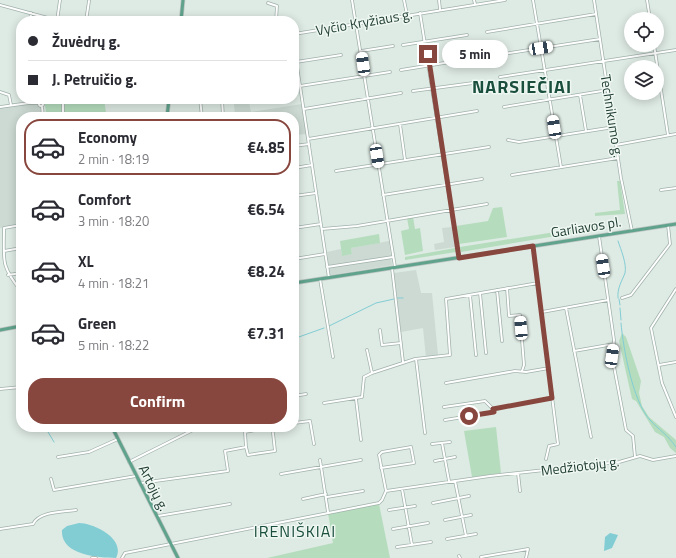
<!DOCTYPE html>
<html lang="en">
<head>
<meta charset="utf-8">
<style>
  :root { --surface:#fff; --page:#f2f2f3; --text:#2b2b33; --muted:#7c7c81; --line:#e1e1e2; --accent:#88473e }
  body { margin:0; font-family:"Titillium Web",sans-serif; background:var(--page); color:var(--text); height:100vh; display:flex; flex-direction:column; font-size:15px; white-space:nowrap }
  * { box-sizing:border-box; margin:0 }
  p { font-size:13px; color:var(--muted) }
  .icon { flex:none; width:22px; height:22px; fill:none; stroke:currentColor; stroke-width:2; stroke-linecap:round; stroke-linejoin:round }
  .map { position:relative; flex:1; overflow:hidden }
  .side { position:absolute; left:16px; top:112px; width:283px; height:320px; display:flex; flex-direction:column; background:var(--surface); border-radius:16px; box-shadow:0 2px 10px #0003 }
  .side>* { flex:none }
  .hud { position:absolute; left:16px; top:16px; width:283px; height:88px; border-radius:16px; box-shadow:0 2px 10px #0003; display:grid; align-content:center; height:88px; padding:0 12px; background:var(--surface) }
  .buttons { position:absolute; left:624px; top:12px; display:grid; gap:8px }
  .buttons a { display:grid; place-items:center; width:40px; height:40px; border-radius:50%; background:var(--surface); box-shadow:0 2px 10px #0003; font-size:20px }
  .end { position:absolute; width:18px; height:18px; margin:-9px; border:5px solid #88473e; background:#fff; box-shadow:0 0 0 2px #fff }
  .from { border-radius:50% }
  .bubble { position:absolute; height:28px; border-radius:14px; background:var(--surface); box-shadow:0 2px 10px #0003; font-size:13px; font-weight:700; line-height:28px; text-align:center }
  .car { position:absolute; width:12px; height:24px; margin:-12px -6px; border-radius:5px; box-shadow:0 0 3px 1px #0007; background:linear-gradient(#fff 24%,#345 0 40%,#fff 0 76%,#345 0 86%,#fff 0) }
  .hud b { display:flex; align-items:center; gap:14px; height:38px; font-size:15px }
  .hud b+b { border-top:1px solid var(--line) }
  .hud i { width:10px; height:10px; background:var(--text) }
  ul { padding:7px 0 0; list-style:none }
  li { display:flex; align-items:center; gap:12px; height:56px; margin:0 8px 6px; padding:0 4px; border:2px solid transparent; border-radius:16px }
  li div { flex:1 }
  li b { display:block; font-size:15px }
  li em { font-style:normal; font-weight:700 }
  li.current { border-color:var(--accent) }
  li>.icon { width:36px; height:36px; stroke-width:1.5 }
  .primary-button { display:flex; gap:8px; margin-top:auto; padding:8px 12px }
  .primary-button a { flex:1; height:46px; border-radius:16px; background:var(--accent); color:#fff; font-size:16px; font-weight:700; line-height:46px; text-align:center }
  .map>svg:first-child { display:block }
  .built { fill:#ccdad3 }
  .green { fill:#b5ddbd }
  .water { fill:#82cdd4 }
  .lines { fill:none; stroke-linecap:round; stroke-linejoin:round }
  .stream { stroke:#82cdd4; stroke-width:1 }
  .minor-casing { stroke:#a1b2ab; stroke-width:3.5 }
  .major-casing { stroke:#bcc4c1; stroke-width:4.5 }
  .minor { stroke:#fff; stroke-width:2 }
  .major { stroke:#5fa38c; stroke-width:3 }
  .route { stroke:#88473e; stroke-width:5 }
  .labels { text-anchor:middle; stroke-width:3; stroke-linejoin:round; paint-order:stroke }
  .street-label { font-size:14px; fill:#1e3b31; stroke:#eef7f2 }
  .quarter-label { font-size:16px; letter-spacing:1px; fill:#1a4e3d; stroke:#eef7f2 }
  .district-label { font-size:18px; font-weight:bold; letter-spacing:1px; fill:#1a4e3d; stroke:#eef7f2 }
</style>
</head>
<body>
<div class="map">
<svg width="676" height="558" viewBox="0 0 676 558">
  <rect width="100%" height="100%" fill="#deeae4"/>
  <path class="built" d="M 249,102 L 251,112 L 302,104 L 306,134 L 294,135 L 294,117 L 235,117 L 234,104 Z
    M 32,103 L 40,107 L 42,117 L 21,117 L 21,224 L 0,228 L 0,108 Z
    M 452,227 L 455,247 L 435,250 L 434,244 L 444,242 L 442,228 Z
    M 389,241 L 392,265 L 330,275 L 327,252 L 341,249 L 342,255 L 352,254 L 351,248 Z
    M 416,270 L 421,293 L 432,293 L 438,355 L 426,358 L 423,328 L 401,332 L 394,273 Z"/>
  <path class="green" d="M 44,99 L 104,99 L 106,113 L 123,117 L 64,117 L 65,102 L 62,101 L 61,115 L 46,112 Z
    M 617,181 L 620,181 L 625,214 L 595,216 L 595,213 L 620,210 Z
    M 502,207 L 507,237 L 459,244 L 456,226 L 488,221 L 493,208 Z
    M 413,217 L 415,229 L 420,228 L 423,251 L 405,255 L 401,231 L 409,229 L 407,218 Z
    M 597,222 L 598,229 L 461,252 L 460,247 L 593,226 Z
    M 379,234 L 380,243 L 351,248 L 352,254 L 342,256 L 340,241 Z
    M 455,248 L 456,252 L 405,260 L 405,257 Z
    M 622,333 L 626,337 L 641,381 L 639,393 L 642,406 L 649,417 L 676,440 L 676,453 L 670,448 L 664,437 L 655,432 L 636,401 L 632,399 L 619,341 Z
    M 496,427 L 501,473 L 472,477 L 464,431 Z
    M 379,504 L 390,558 L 267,558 L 333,543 L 328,513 Z"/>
  <path class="water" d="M 79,523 C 94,523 126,539 116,558 C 98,558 60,555 62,530 L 67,526 Z
    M 610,533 L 618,535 L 612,548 L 604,551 L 605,537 Z"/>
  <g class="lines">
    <path class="stream" d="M 618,241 C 621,250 627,264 625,273 C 622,281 617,288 618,298
      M 397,298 L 403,298
      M 619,299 L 620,305
      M 620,308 L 621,320
      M 621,323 C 623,348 633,402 650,420 C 660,431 667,434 676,447
      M 329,326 L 376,303 L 394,299
      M 296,338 L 324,328
      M 18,421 L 21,420
      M 45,427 L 54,442"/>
    <defs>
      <path id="minor" d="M 352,0 L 395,267
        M 404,0 L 407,15
        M 439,0 L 440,9
        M 474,0 L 475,4
        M 533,0 L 561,167
        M 594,0 L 621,178 L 632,231
        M 647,0 L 650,19
        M 268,3 L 277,6 L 276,21
        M 0,5 L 59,21
        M 420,13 L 459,258
        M 266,20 L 272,21
        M 30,21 L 31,13
        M 57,21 L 60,0
        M 86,21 L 89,1
        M 487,32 L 596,14
        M 294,34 L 505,0
        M 403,45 L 467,35
        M 654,45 L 668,135
        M 294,46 L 329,278
        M 361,51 L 393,46
        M 491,56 L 600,39
        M 296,62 L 341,55
        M 401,70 L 475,58
        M 500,77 L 676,50
        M 300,86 L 390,72
        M 413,91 L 473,83
        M 0,92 L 9,95 L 11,105
        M 580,95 L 586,131
        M 200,99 L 202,117
        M 222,99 L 223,117
        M39 104a2 2 0 1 1 4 0a2 2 0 1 1-4 0Z
        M 42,106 L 43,117
        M 0,107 L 29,103 L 39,103
        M 504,107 L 608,90
        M 304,109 L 401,93
        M 63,117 L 63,102
        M 400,124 L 405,160
        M 308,139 L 477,111
        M 508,140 L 519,142 L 614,127
        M 616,145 L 676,134
        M 294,146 L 309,144
        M 294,168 L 312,165
        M 336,171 L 489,147
        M 512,175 L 618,158
        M 661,190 L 676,188
        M 383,195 L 482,179
        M 294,196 L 316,193
        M 21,225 L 4,228 C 4,260 0,265 21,291
        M 294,228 L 321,224
        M 322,229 L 357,226 L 487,204
        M 599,236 L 614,340 L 612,356 L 626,430 L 633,436 L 635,457
        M 533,246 L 558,444 L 549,446 L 546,459
        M 4,251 L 21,248
        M 294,259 L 325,254
        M 327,267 L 393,257
        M 392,268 L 403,362
        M 8,275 L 21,273
        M 320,279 L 333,357
        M 507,288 L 509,316 L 520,315 L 524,365 L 522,371
        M 676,289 L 651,328 L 662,383 L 676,417
        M 497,290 L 502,341
        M 480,293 L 486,353
        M 470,295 L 476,355
        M 622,298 L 631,295 L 670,244 L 668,225
        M 566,308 L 591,437
        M 542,312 L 608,300
        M 380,330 L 382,345 L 401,343
        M 367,350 L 372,373 L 415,359 L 450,355 L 446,299 L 538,283
        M 574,351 L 614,344
        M 416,359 L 425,433
        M 659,365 L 676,362
        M 446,383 L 515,371 L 526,372 L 549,368
        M 0,389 L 21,387
        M 294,396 L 306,394
        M 356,399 L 361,440
        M 324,403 L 362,397 L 364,377 L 372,373
        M 444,407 L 485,401 L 493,409 L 552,398
        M 445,420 L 494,412 L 493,409
        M 294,423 L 310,421 L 314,444
        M 442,443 L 449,481
        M 432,444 L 450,442
        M 246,447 L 245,432 L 256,430
        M 58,457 L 89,452 L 118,439
        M 320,460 L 328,512
        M 435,461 L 455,457
        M 129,462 L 199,427
        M 381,468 L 414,463 L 411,447 L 382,452 L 379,455 L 386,491
        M 518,473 L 520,491
        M 281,474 L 361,460
        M 51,479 L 54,490 L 136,476
        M 455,481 L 466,536
        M 141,483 L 228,471 L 225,451 L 246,447 L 248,455 L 275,451 L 273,433
        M 402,489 L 412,545
        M 327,497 L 363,491
        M 303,499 L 326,494
        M 433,503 L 469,496
        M 389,510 L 415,506
        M 158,516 L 230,504
        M 445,520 L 471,515
        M 0,529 L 33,524 C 39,511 64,512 76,510
        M 393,529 L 428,523
        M 447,539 L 476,534
        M 397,547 L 431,542
        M 459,556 L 460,558
        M 481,557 L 528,549 L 526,558
        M 92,558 L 96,558
        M 122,558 L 125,553 L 379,503 L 382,500 L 386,491 L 490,476 L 619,462 L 640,456 L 653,460 L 676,456"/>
      <path id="major" d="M 181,21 L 183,0
        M 167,117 L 169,99
        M 294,283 L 676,224
        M 0,330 L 21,326
        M 112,427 L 178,558"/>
    </defs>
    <use href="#minor" class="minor-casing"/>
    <use href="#major" class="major-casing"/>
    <use href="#minor" class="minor"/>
    <use href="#major" class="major"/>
  </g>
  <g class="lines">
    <path class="route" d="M 428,54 L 459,258 L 533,246 L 552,398 L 493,409 L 494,412 L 469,416"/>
  </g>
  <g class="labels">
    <g class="street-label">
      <text transform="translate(364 22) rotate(-10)" y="5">Vyčio Kryžiaus g.</text>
      <text transform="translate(612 116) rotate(81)" y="5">Technikumo g.</text>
      <text transform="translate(586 227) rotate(-9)" y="5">Garliavos pl.</text>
      <text transform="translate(580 466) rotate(-7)" y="5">Medžiotojų g.</text>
      <text transform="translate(154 488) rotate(63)" y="5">Artojų g.</text>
    </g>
    <g class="quarter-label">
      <text x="295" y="537">IRENIŠKIAI</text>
    </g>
    <g class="district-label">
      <text x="522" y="93">NARSIEČIAI</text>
    </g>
  </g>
</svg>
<div class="buttons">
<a><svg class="icon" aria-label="locate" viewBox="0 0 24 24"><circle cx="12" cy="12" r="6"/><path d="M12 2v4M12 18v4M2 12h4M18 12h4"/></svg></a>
<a><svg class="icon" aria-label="layers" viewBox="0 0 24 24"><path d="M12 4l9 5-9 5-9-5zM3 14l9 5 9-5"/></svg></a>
</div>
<i class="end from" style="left:469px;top:416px"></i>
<i class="end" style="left:428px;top:54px"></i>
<div class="bubble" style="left:442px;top:40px;width:66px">5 min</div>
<i class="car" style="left:541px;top:48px;rotate:81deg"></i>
<i class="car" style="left:363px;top:64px;rotate:352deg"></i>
<i class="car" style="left:554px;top:127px;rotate:351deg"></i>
<i class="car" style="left:377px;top:156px;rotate:171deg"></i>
<i class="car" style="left:603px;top:266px;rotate:351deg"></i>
<i class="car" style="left:521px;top:328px;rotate:355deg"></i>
<i class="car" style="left:612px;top:356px;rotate:8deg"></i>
<div class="hud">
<b><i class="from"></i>Žuvėdrų g.</b>
<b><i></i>J. Petruičio g.</b>
</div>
<section class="side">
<ul>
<li class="current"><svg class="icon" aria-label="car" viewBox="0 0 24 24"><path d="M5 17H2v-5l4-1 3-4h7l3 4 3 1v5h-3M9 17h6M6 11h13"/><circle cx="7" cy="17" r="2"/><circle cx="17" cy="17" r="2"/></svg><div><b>Economy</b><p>2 min · 18:19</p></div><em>€4.85</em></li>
<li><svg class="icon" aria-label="car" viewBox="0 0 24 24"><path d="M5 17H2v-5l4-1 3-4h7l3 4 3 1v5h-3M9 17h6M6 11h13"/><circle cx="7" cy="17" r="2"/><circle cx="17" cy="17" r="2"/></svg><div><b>Comfort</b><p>3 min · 18:20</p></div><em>€6.54</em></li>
<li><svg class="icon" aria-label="car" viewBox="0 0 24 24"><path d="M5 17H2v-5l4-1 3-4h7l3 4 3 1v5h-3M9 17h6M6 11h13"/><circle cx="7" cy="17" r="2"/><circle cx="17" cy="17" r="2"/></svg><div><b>XL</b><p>4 min · 18:21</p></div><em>€8.24</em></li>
<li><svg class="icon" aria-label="car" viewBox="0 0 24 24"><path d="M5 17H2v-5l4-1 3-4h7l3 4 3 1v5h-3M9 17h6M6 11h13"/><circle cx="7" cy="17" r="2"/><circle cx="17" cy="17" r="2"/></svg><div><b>Green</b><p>5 min · 18:22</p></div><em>€7.31</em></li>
</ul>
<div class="primary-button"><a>Confirm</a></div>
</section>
</div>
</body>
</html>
